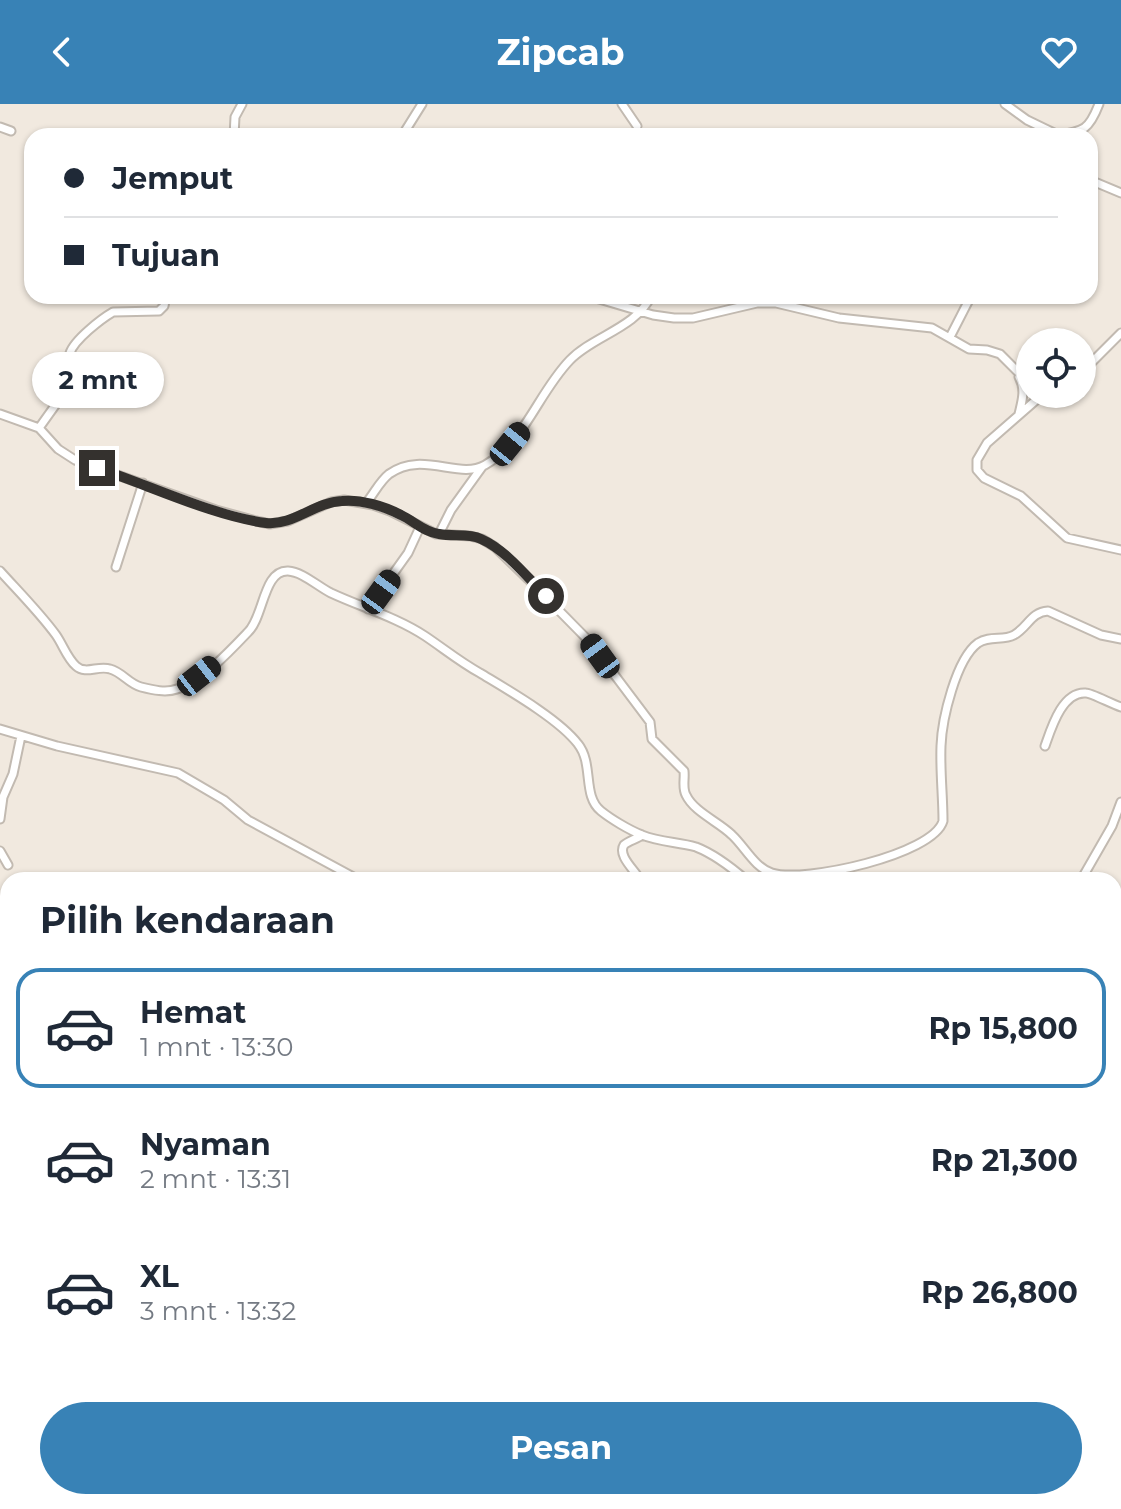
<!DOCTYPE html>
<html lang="id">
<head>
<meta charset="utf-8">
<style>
  :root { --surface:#fff; --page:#f6f6f7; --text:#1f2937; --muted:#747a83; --line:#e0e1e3; --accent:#3882b6 }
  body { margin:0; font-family:Montserrat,sans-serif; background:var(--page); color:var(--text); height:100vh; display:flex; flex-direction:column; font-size:30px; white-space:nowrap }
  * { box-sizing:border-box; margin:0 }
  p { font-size:26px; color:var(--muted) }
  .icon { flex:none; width:44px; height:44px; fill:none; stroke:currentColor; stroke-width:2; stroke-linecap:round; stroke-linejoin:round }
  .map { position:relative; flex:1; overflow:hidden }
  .details { position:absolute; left:0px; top:768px; width:1122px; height:638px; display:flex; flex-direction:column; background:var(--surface); border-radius:24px 24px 0 0; box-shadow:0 2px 6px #0004 }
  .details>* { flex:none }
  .guide { position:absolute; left:24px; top:24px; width:1074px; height:176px; border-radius:24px; box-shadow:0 2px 6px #0004; display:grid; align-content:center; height:176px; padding:0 40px; background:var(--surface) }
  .controls { position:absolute; left:1016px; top:224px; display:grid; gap:16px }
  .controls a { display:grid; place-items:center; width:80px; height:80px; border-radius:50%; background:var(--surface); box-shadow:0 2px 6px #0004; font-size:40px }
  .end { position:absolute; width:36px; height:36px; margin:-18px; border:10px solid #34312e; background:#fff; box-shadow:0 0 0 4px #fff }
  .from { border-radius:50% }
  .bubble { position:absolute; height:56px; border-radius:28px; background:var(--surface); box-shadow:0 2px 6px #0004; font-size:26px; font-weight:700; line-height:56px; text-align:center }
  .car { position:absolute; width:24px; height:48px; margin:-24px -12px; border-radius:10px; box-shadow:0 0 6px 2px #0007; background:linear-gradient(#222 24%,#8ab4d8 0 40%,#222 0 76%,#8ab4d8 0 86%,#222 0) }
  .guide b { display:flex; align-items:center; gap:28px; height:76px; font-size:30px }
  .guide b+b { border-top:2px solid var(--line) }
  .guide i { width:20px; height:20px; background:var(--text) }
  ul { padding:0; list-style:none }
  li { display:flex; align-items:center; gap:24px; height:120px; margin:0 16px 12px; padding:0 24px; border:4px solid transparent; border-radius:24px }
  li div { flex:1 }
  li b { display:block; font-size:30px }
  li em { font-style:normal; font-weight:700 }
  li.on { border-color:var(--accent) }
  li>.icon { width:72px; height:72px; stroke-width:1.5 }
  h2 { padding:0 40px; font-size:36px; line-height:96px }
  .action { display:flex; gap:16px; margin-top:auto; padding:16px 40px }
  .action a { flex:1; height:92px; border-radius:48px; background:var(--accent); color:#fff; font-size:32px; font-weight:700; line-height:92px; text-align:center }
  header { display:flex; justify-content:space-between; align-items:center; height:104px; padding:0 40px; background:var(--accent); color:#fff; font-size:36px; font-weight:700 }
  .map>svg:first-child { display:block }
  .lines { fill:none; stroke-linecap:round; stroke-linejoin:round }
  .street-casing { stroke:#c2bab1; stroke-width:11 }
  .street { stroke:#fff; stroke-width:7 }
  .route { stroke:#34312e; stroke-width:10 }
</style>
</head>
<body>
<header><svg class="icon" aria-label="back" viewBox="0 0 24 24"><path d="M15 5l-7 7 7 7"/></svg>Zipcab<svg class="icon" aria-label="heart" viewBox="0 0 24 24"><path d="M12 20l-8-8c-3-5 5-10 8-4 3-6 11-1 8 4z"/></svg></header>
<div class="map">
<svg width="1121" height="1405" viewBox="0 0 1121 1405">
  <rect width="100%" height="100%" fill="#f1e9df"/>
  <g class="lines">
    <defs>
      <path id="street" d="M 622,0 L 637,22
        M 1005,0 L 1027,16 L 1058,31
        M 0,23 L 11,27
        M 234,32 L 235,13 L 242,0
        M 402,32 L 422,0
        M 1057,32 C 1084,27 1089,26 1099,0
        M 1090,76 L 1121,89
        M 589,192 L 653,211 L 674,214 L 693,214 L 757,199 L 776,199 L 839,214 L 932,224 L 969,245 L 987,246 L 1000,250 L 1030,280
        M 950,233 L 971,192
        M 1082,268 L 1121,229
        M 1043,290 L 987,339 L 977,356 L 977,366 L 984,374 L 1021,392 L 1067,434 L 1121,446
        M 0,310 L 39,324 L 58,345 L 75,356 L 216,406 L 256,417 L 270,420 L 288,417 L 331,398 L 344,396 L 373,401 L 390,407 L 436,430 L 470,432 L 482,435 L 495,443 L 528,475 L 589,537 L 650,618 L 652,635 L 684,667 C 685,675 682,684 686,691 C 694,708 719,718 732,731 C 745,743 755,764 772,769 C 804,779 933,751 943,717 C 943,692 940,667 941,642 C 942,615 956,555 978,539 C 990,531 1003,537 1014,531 C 1028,523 1031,508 1048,507 L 1101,531 L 1121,535
        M 1019,310 C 1022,297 1026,286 1019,273
        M 39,324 L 69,282 C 72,271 67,260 70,249 C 74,236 101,215 113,208 L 159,207 L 164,202 L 166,192
        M 366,399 C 374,390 379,378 389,370 C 422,346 459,376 485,361 C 525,338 538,289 570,256 C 593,232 636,224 651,192
        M 439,430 L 451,406 L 482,363
        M 116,463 L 143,379
        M 0,467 C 19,488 40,509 56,531 C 63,541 67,554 76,562 C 86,571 98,561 110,565 C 122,568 129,580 141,583 C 153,586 166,589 177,585 C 202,577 230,547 248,528 C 264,513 263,466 288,467 C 303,468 317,482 331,489 C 361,503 396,513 425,532 C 443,544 460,558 480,569 C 508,586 559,615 578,640 C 594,660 582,692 601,707 C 611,715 629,726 642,731 C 659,738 678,738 696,743 C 714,750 731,763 746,776
        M 368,505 L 408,449 L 420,423
        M 0,625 L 57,642 L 178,669 L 224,696 L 248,716 L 359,776
        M 1045,642 C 1051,625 1062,587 1086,589 C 1091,589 1112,600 1121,603
        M 0,715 L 3,693 L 13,670 L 21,632
        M 0,747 L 8,761
        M 640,776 C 636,767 617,752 624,741 C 628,737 637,735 642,731
        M 1081,776 L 1112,722 L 1121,698
        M 0,823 L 8,827
        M 0,899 L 8,874
        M 0,1212 L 8,1214
        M 587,1398 L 601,1405
        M 1012,1405 L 1020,1398"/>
    </defs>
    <use href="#street" class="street-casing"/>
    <use href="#street" class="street"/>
  </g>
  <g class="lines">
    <path class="route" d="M 97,364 C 149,381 213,412 266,419 C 293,422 315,398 342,397 C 360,395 384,402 401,411 C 414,417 424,428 439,430 C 453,433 468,429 481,435 C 506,446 527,473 546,492"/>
  </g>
</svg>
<div class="controls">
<a><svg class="icon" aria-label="locate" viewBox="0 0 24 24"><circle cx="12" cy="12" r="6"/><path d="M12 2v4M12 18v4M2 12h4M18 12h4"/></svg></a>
</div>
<i class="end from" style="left:546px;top:492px"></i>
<i class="end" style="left:97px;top:364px"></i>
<div class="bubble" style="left:32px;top:248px;width:132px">2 mnt</div>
<i class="car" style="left:510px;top:340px;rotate:39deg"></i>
<i class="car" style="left:381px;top:488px;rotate:36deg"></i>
<i class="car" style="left:600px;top:552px;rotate:324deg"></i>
<i class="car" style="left:199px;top:572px;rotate:52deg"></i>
<div class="guide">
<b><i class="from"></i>Jemput</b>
<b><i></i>Tujuan</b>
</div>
<section class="details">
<h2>Pilih kendaraan</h2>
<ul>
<li class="on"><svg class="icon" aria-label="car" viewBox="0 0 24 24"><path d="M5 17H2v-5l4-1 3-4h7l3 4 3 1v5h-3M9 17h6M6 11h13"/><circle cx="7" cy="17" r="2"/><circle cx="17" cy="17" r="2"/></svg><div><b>Hemat</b><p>1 mnt · 13:30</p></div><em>Rp 15,800</em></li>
<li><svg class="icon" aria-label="car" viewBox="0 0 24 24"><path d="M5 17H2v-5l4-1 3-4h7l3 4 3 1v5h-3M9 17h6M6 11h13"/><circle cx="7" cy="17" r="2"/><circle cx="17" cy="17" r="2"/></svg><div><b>Nyaman</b><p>2 mnt · 13:31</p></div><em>Rp 21,300</em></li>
<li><svg class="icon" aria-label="car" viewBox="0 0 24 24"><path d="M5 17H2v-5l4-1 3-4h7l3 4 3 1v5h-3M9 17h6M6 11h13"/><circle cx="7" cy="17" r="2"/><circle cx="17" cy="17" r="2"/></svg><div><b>XL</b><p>3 mnt · 13:32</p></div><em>Rp 26,800</em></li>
</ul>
<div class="action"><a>Pesan</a></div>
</section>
</div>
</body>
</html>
